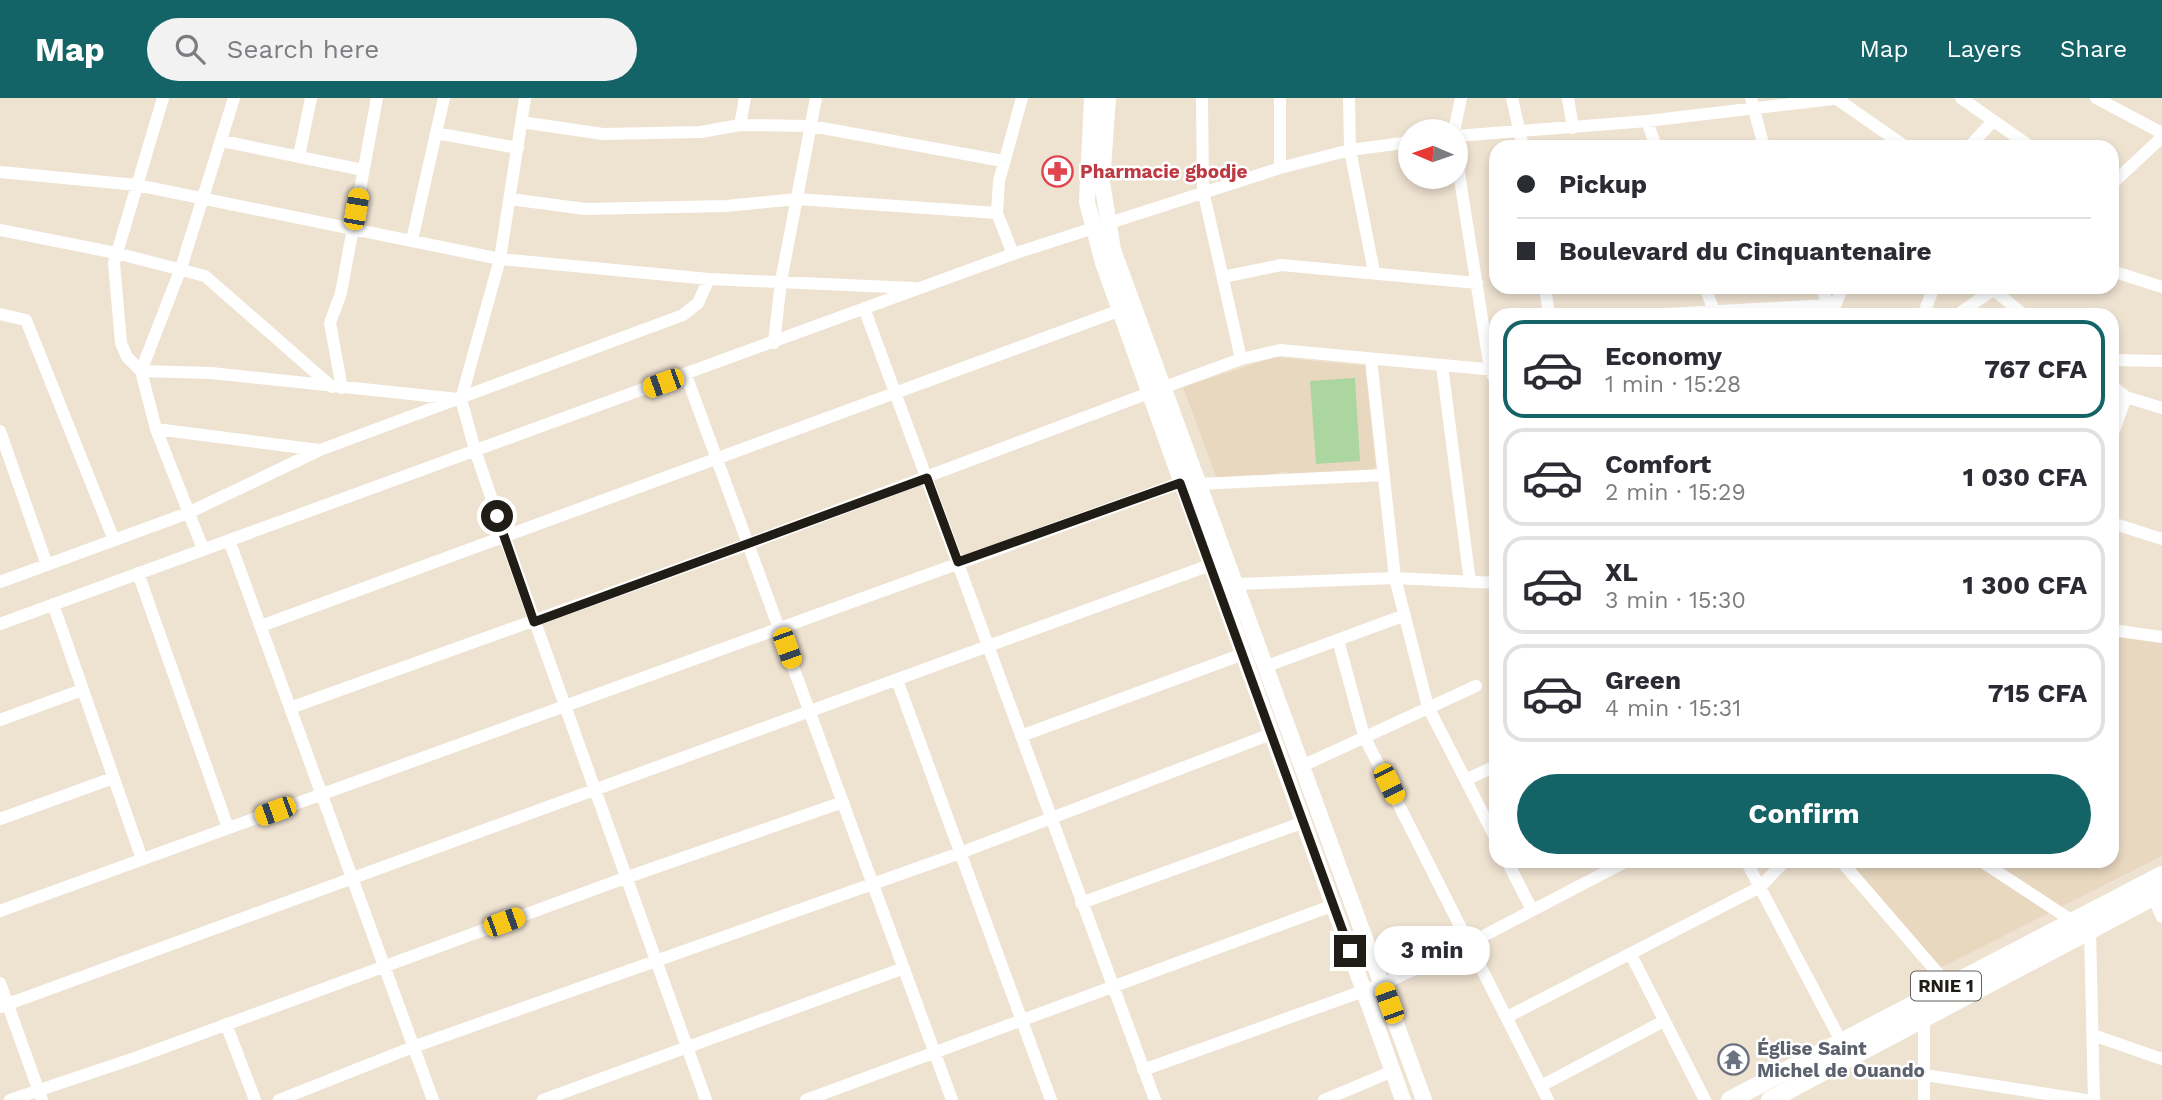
<!DOCTYPE html>
<html lang="en">
<head>
<meta charset="utf-8">
<style>
  :root { --surface:#fff; --page:#f2f2f3; --text:#2b2b33; --muted:#7c7c81; --line:#e1e1e2; --accent:#136367 }
  body { margin:0; font-family:"Work Sans",sans-serif; background:var(--page); color:var(--text); height:100vh; display:flex; flex-direction:column; font-size:26px; white-space:nowrap }
  * { box-sizing:border-box; margin:0 }
  p { font-size:23px; color:var(--muted) }
  .icon { flex:none; width:38px; height:38px; fill:none; stroke:currentColor; stroke-width:2; stroke-linecap:round; stroke-linejoin:round }
  .map { position:relative; flex:1; overflow:hidden }
  .drawer { position:absolute; left:1489px; top:210px; width:630px; height:560px; display:flex; flex-direction:column; background:var(--surface); border-radius:21px; box-shadow:0 4px 10px #0003 }
  .drawer>* { flex:none }
  .top-card { position:absolute; left:1489px; top:42px; width:630px; height:154px; border-radius:21px; box-shadow:0 4px 10px #0003; display:grid; align-content:center; height:154px; padding:0 28px; background:var(--surface) }
  .needle { width:46px; rotate:272deg }
  .tools { position:absolute; left:1398px; top:21px; display:grid; gap:14px }
  .tools a { display:grid; place-items:center; width:70px; height:70px; border-radius:50%; background:var(--surface); box-shadow:0 4px 10px #0003; font-size:35px }
  .end { position:absolute; width:32px; height:32px; margin:-16px; border:9px solid #201c16; background:#fff; box-shadow:0 0 0 4px #fff }
  .from { border-radius:50% }
  .bubble { position:absolute; height:49px; border-radius:24px; background:var(--surface); box-shadow:0 4px 10px #0003; font-size:23px; font-weight:700; line-height:49px; text-align:center }
  .car { position:absolute; width:21px; height:42px; margin:-21px -10px; border-radius:9px; box-shadow:0 0 5px 2px #0007; background:linear-gradient(#f5c518 24%,#345 0 40%,#f5c518 0 76%,#345 0 86%,#f5c518 0) }
  .top-card b { display:flex; align-items:center; gap:24px; height:66px; font-size:26px }
  .top-card b+b { border-top:2px solid var(--line) }
  .top-card i { width:18px; height:18px; background:var(--text) }
  ul { padding:12px 0 0; list-style:none }
  li { display:flex; align-items:center; gap:21px; height:98px; margin:0 14px 10px; padding:0 14px; border:4px solid var(--line); border-radius:21px }
  li div { flex:1 }
  li b { display:block; font-size:26px }
  li em { font-style:normal; font-weight:700 }
  li.on { border-color:var(--accent) }
  li>.icon { width:63px; height:63px; stroke-width:1.5 }
  .primary-button { display:flex; gap:14px; margin-top:auto; padding:14px 28px }
  .primary-button a { flex:1; height:80px; border-radius:42px; background:var(--accent); color:#fff; font-size:28px; font-weight:700; line-height:80px; text-align:center }
  header { display:flex; align-items:center; gap:42px; box-sizing:border-box; height:98px; padding:0 35px; background:var(--accent); color:#fff }
  header strong { font-size:33px }
  nav { display:flex; gap:38px; margin-inline-start:auto; font-size:24px }
  .search { width:490px; height:63px; background:var(--page); display:flex; align-items:center; gap:18px; box-sizing:border-box; padding:0 24px; border-radius:38px; color:var(--muted); font-size:26px }
  .map>svg:first-child { display:block }
  .built { fill:#e8d8c0 }
  .green { fill:#abd6a0 }
  .lines { fill:none; stroke-linecap:round; stroke-linejoin:round }
  .minor { stroke:#fff; stroke-width:12 }
  .major { stroke:#fff; stroke-width:16 }
  .highway { stroke:#fff; stroke-width:18 }
  .route { stroke:#201c16; stroke-width:9 }
  .labels { text-anchor:middle; stroke-width:5; stroke-linejoin:round; paint-order:stroke }
  .shield { fill:#fff; stroke:#63605c; stroke-width:2 }
  .shield-label { font-size:18px; font-weight:bold; fill:#201c16 }
  .health-label { font-size:19px; font-weight:bold; fill:#be3a42; stroke:#fff; text-anchor:start }
  .worship-label { font-size:19px; font-weight:bold; fill:#5b616d; stroke:#fff; text-anchor:start }
</style>
</head>
<body>
<header>
<strong>Map</strong>
<div class="search"><svg class="icon" aria-label="search" viewBox="0 0 24 24"><circle cx="10" cy="10" r="6"/><path d="M15 15l6 6"/></svg>Search here</div>
<nav><a>Map</a><a>Layers</a><a>Share</a></nav>
</header>
<div class="map">
<svg width="2162" height="1002" viewBox="0 0 2162 1002">
  <rect width="100%" height="100%" fill="#eee2d1"/>
  <path class="built" d="M 1275,259 L 1365,268 L 1376,368 L 1373,372 L 1287,377 L 1286,374 L 1280,374 L 1278,377 L 1217,381 L 1183,289 Z
    M 2112,535 L 2162,541 L 2162,758 L 1940,870 L 1849,763 L 2112,763 Z"/>
  <path class="green" d="M 1355,280 L 1360,363 L 1316,366 L 1310,283 Z"/>
  <g class="lines">
    <path class="minor" d="M 163,0 L 114,165 L 121,245 L 127,259 L 141,273 L 211,275 L 458,301
      M 525,0 L 500,161 L 461,301 L 475,352 L 505,440 L 706,1002
      M 1202,0 L 1203,92 L 1241,261
      M 1349,0 L 1350,52 L 1374,174
      M 1512,0 L 1523,49
      M 1568,0 L 1573,30
      M 1751,0 L 1764,49
      M 1961,0 L 2031,49
      M 2096,0 L 2162,35
      M 1837,1 L 1906,49
      M 1647,23 L 1656,49
      M 521,24 L 603,36 L 701,34 L 740,27 L 811,28 L 1003,63
      M 740,27 L 745,0
      M 1454,33 L 1461,0
      M 436,35 L 518,50
      M 1456,38 L 1647,23 L 1842,0
      M 222,43 L 363,72
      M 1969,49 L 1993,23
      M 1456,56 L 1490,271 L 1496,285
      M 299,58 L 311,0
      M 1280,70 L 1280,0
      M 0,74 L 137,87 L 500,161 L 709,181 L 914,190
      M 2112,86 L 2162,39
      M 510,101 L 585,111 L 726,108 L 797,101 L 997,115
      M 0,132 L 116,155 L 205,178 L 332,289
      M 412,142 L 444,0
      M 1013,156 L 997,115 L 999,83 L 1022,0
      M 2112,173 L 2162,189
      M 1223,179 L 1281,167 L 1477,185
      M 1545,189 L 1549,217
      M 1705,189 L 1714,213
      M 1821,189 L 1833,217
      M 1994,192 L 2024,217
      M 864,210 L 1155,1002
      M 1832,214 L 1843,189
      M 0,216 L 26,222 L 114,442
      M 1645,217 L 1829,207
      M 1923,217 L 1934,189
      M 1957,217 L 1997,189
      M 774,245 L 781,183 L 816,0
      M 1371,261 L 1395,480 L 1428,609 L 1496,741
      M 2112,262 L 2162,263
      M 1442,268 L 1470,484
      M 686,277 L 952,1002
      M 2112,288 L 2126,299 L 2162,310
      M 342,290 L 330,225 L 341,195 L 377,0
      M 1162,290 L 1241,261 L 1280,252 L 1496,272
      M 156,331 L 319,352
      M 0,333 L 47,467
      M 2112,338 L 2126,299
      M 1198,386 L 1384,377
      M 2112,425 L 2162,441
      M 229,442 L 433,1002
      M 203,451 L 156,331 L 141,273 L 181,170 L 234,0
      M 138,475 L 228,730
      M 0,484 L 188,415 L 320,352 L 683,217 L 698,205 L 709,181
      M 1237,486 L 1395,480 L 1496,485
      M 53,506 L 142,761
      M 0,526 L 1013,156 L 1280,70 L 1350,52 L 1410,44
      M 261,528 L 1118,213
      M 2112,532 L 2162,539
      M 1338,542 L 1364,638 L 1548,1002
      M 1267,568 L 1405,517
      M 897,582 L 1051,1002
      M 290,610 L 748,446 L 1149,295
      M 0,622 L 82,592
      M 1021,638 L 1243,556
      M 1302,668 L 1476,588
      M 1467,681 L 1496,668
      M 0,721 L 113,680
      M 1507,763 L 1532,812
      M 1746,763 L 1841,943
      M 1841,763 L 1948,887
      M 1981,763 L 2074,824
      M 2153,799 L 2162,819
      M 1081,805 L 1304,724
      M 0,813 L 1180,385
      M 2090,834 L 2094,1002
      M 1631,857 L 1705,1002
      M 0,885 L 42,1002
      M 0,909 L 1210,467
      M 1507,919 L 1760,789 L 1785,763
      M 226,926 L 255,1002
      M 2093,937 L 2162,961
      M 1143,972 L 1383,886 L 1468,846 L 1627,763
      M 1925,977 L 2086,1002
      M 1541,988 L 1664,923
      M 10,1002 L 135,960 L 625,780 L 843,704
      M 279,1002 L 413,949 L 960,755 L 1271,636
      M 543,1002 L 904,870
      M 806,1002 L 1334,807
      M 1324,1002 L 1393,973
      M 1924,1002 L 1924,921"/>
    <path class="major" d="M 1092,0 L 1087,104 L 1103,165 L 1403,1002
      M 1108,0 L 1102,84 L 1113,152 L 1424,1002"/>
    <path class="highway" d="M 1730,1002 L 2162,777
      M 1770,1002 L 2162,794"/>
  </g>
  <g class="lines">
    <path class="route" d="M 497,418 L 534,524 L 927,380 L 958,464 L 1180,385 L 1350,853"/>
  </g>
  <defs>
    <symbol id="pharmacy-ring" viewBox="-11 -11 22 22"><circle r="9.5" fill="#fff" stroke="#e0444e" stroke-width="1.5"/><path d="M-2-6h4v4h4v4h-4v4h-4v-4h-4v-4h4Z" fill="#e0444e"/></symbol>
    <symbol id="temple-ring" viewBox="-11 -11 22 22"><circle r="9.5" fill="#fff" stroke="#6b7280" stroke-width="1.5"/><path d="M0-6L5-2H3V0L6.5 2.5H4V6H1.5V3h-3V6H-4V2.5H-6.5L-3 0V-2H-5Z" fill="#6b7280"/></symbol>
  </defs>
  <g fill-rule="evenodd">
    <use href="#pharmacy-ring" x="1040" y="56" width="35" height="35"/>
    <use href="#temple-ring" x="1716" y="944" width="35" height="35"/>
  </g>
  <g class="labels">
    <rect class="shield" x="1911" y="873.5" width="70" height="29" rx="5"/>
    <g class="shield-label">
      <text x="1946" y="894">RNIE 1</text>
    </g>
    <g class="health-label">
      <text x="1080" y="80">Pharmacie gbodje</text>
    </g>
    <g class="worship-label">
      <text x="1757" y="957">Église Saint<tspan x="1757" dy="22">Michel de Ouando</tspan></text>
    </g>
  </g>
</svg>
<div class="tools">
<a><svg class="needle" viewBox="-14 -14 28 28"><path d="M0-13l5 13h-10z" fill="#e53935"/><path d="M0 13l5-13h-10z" fill="#7c7c81"/></svg></a>
</div>
<i class="end from" style="left:497px;top:418px"></i>
<i class="end" style="left:1350px;top:853px"></i>
<div class="bubble" style="left:1374px;top:828px;width:116px">3 min</div>
<i class="car" style="left:356px;top:111px;rotate:10deg"></i>
<i class="car" style="left:663px;top:285px;rotate:250deg"></i>
<i class="car" style="left:787px;top:550px;rotate:160deg"></i>
<i class="car" style="left:1389px;top:686px;rotate:154deg"></i>
<i class="car" style="left:275px;top:713px;rotate:250deg"></i>
<i class="car" style="left:504px;top:824px;rotate:70deg"></i>
<i class="car" style="left:1389px;top:905px;rotate:340deg"></i>
<div class="top-card">
<b><i class="from"></i>Pickup</b>
<b><i></i>Boulevard du Cinquantenaire</b>
</div>
<section class="drawer">
<ul>
<li class="on"><svg class="icon" aria-label="car" viewBox="0 0 24 24"><path d="M5 17H2v-5l4-1 3-4h7l3 4 3 1v5h-3M9 17h6M6 11h13"/><circle cx="7" cy="17" r="2"/><circle cx="17" cy="17" r="2"/></svg><div><b>Economy</b><p>1 min · 15:28</p></div><em>767 CFA</em></li>
<li><svg class="icon" aria-label="car" viewBox="0 0 24 24"><path d="M5 17H2v-5l4-1 3-4h7l3 4 3 1v5h-3M9 17h6M6 11h13"/><circle cx="7" cy="17" r="2"/><circle cx="17" cy="17" r="2"/></svg><div><b>Comfort</b><p>2 min · 15:29</p></div><em>1 030 CFA</em></li>
<li><svg class="icon" aria-label="car" viewBox="0 0 24 24"><path d="M5 17H2v-5l4-1 3-4h7l3 4 3 1v5h-3M9 17h6M6 11h13"/><circle cx="7" cy="17" r="2"/><circle cx="17" cy="17" r="2"/></svg><div><b>XL</b><p>3 min · 15:30</p></div><em>1 300 CFA</em></li>
<li><svg class="icon" aria-label="car" viewBox="0 0 24 24"><path d="M5 17H2v-5l4-1 3-4h7l3 4 3 1v5h-3M9 17h6M6 11h13"/><circle cx="7" cy="17" r="2"/><circle cx="17" cy="17" r="2"/></svg><div><b>Green</b><p>4 min · 15:31</p></div><em>715 CFA</em></li>
</ul>
<div class="primary-button"><a>Confirm</a></div>
</section>
</div>
</body>
</html>
